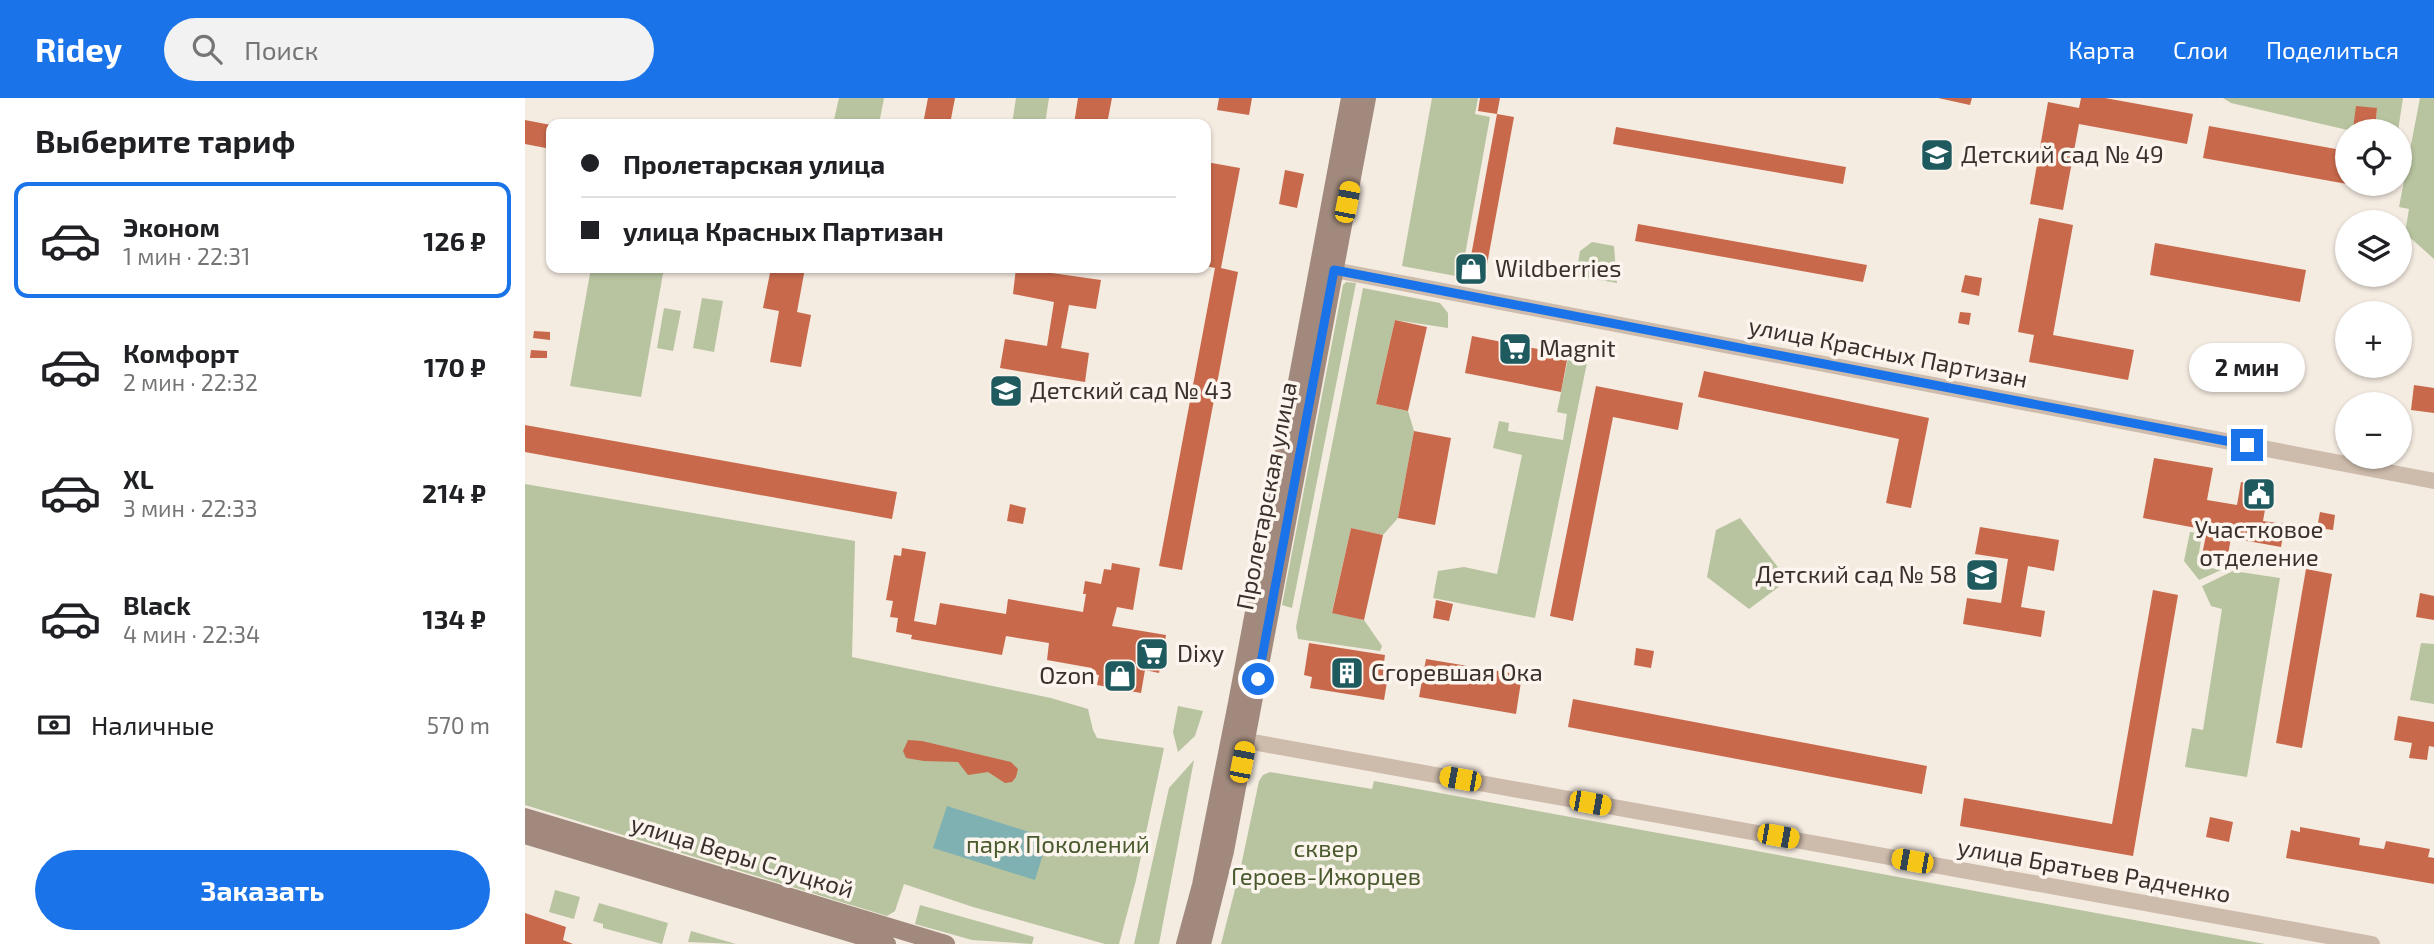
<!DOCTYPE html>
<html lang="ru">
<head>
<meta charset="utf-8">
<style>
  :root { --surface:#fff; --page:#f2f2f2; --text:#202124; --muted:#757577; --line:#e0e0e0; --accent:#1a73e8 }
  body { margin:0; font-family:"Exo 2",sans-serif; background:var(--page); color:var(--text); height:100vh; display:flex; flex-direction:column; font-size:26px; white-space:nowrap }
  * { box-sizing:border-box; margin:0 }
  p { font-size:23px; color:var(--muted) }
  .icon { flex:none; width:38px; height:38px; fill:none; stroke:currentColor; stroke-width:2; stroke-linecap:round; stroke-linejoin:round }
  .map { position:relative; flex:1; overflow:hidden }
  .panel { display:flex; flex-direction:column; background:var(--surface); width:525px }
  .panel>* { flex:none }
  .hud { position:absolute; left:21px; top:21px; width:665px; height:154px; border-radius:14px; box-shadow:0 2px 5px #0004; display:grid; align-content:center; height:154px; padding:0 35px; background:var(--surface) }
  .tools { position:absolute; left:1810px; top:21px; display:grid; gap:14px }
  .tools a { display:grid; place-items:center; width:77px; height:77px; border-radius:50%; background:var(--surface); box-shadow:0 2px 5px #0004; font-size:35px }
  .end { position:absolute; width:32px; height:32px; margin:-16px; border:9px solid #1a73e8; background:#fff; box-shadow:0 0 0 4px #fff }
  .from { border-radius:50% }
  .bubble { position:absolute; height:49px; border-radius:24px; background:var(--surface); box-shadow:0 2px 5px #0004; font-size:23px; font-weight:700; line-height:49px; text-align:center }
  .car { position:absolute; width:21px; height:42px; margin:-21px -10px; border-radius:9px; box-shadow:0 0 5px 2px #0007; background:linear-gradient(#f5c518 24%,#345 0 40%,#f5c518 0 76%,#345 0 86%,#f5c518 0) }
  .hud b { display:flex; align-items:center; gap:24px; height:66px; font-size:26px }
  .hud b+b { border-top:2px solid var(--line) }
  .hud i { width:18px; height:18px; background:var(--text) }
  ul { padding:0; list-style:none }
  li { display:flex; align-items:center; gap:21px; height:116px; margin:0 14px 10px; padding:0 21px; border:4px solid transparent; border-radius:14px }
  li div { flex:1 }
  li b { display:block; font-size:26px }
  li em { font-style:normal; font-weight:700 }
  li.selected { border-color:var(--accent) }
  li>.icon { width:63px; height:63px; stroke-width:1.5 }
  h2 { padding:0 35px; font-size:32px; line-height:84px }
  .pay { display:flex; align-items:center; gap:18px; height:77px; padding:0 35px; font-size:26px }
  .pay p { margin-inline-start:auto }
  .button { display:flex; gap:14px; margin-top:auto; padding:14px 35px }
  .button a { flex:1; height:80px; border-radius:42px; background:var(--accent); color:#fff; font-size:28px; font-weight:700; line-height:80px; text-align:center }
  header { display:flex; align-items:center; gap:42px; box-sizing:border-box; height:98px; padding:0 35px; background:var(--accent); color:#fff }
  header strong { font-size:33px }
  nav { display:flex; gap:38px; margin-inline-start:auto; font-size:24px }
  .search { width:490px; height:63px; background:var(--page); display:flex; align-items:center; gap:18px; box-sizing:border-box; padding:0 24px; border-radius:38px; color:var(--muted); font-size:26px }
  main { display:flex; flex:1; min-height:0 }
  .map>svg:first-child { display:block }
  .green { fill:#b8c4a0 }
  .water { fill:#7fb0b2 }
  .building { fill:#c8694b }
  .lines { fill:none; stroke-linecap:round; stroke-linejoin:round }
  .street { stroke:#cdbbac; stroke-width:16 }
  .secondary { stroke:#a18a7d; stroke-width:18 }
  .route { stroke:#1a73e8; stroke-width:9 }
  .labels { text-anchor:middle; stroke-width:7; stroke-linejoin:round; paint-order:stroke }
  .poi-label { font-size:24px; fill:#3b302b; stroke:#fbf5ee; text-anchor:start }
  .street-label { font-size:24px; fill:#3b302b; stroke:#fbf5ee }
  .park-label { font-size:24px; fill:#4a5a2e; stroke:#fbf5ee }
</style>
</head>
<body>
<header>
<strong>Ridey</strong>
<div class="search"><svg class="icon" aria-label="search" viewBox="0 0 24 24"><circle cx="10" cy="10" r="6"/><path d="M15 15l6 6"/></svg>Поиск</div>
<nav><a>Карта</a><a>Слои</a><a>Поделиться</a></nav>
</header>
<main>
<section class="panel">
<h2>Выберите тариф</h2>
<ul>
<li class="selected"><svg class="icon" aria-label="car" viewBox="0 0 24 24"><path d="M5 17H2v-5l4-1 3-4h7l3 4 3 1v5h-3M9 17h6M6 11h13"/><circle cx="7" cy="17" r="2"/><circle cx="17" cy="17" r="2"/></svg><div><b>Эконом</b><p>1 мин · 22:31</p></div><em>126 ₽</em></li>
<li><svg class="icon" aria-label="car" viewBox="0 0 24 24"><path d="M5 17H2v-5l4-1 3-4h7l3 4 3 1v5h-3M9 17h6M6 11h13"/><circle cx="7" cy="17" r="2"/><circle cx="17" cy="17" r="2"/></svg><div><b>Комфорт</b><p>2 мин · 22:32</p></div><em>170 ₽</em></li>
<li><svg class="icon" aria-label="car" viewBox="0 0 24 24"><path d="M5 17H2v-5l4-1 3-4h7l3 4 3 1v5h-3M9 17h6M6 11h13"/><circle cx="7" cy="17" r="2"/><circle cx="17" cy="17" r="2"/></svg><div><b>XL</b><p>3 мин · 22:33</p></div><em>214 ₽</em></li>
<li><svg class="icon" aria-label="car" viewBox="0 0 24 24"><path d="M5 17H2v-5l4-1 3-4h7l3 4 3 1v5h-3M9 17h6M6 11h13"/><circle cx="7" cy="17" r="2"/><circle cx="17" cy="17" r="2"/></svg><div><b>Black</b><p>4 мин · 22:34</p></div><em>134 ₽</em></li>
</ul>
<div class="pay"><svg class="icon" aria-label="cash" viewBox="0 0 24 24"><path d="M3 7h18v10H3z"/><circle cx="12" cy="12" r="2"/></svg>Наличные<p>570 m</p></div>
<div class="button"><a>Заказать</a></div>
</section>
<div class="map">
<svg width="1909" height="846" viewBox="0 0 1909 846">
  <rect width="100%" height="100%" fill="#f4ebe1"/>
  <path class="green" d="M 314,0 L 359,0 L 354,26 L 308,26 Z
    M 491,0 L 524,0 L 520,26 L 487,26 Z
    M 907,0 L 953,0 L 950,16 L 965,19 L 936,179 L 877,168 Z
    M 1698,0 L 1878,0 L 1873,33 L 1850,33 L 1852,10 L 1827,33 L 1706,5 Z
    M 1895,0 L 1909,0 L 1909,161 L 1880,135 L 1884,111 L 1874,109 Z
    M 1067,144 L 1089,148 L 1092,185 L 1051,178 L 1055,153 Z
    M 66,170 L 139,170 L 116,299 L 45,288 Z
    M 821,184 L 831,185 L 767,510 L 757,507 L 818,187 Z
    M 838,190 L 915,205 L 923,215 L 923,230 L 870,222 L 851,306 L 883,313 L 889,333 L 873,420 L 858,437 L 826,430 L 807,514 L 839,522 L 857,548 L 855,553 L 773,541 L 771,529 Z
    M 177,200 L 198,203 L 189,254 L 168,250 Z
    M 139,210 L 156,213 L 148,253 L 132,250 Z
    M 1046,246 L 1065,250 L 1010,520 L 908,500 L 913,473 L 939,469 L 972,476 L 997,357 L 968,350 L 974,323 L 984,325 L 983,333 L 1038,342 L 1042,316 L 1032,314 Z
    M 0,386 L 330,443 L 327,559 L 526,600 L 563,611 L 568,632 L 572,640 L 639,650 L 611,782 L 594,846 L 580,846 L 448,809 L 379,786 L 370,813 L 362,818 L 0,707 Z
    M 1215,420 L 1263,482 L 1224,511 L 1182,479 L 1191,432 Z
    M 1665,434 L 1677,436 L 1672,467 L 1696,472 L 1674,482 L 1659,463 Z
    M 1708,473 L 1755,480 L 1722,679 L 1660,669 L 1667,630 L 1678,632 L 1697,511 L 1686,508 L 1677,488 Z
    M 1896,545 L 1909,546 L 1909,606 L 1885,602 Z
    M 653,608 L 678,613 L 670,638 L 653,654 L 648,634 Z
    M 669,662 L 634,846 L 609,846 L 644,690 Z
    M 745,674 L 847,691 L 849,683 L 1740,846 L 696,846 L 716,768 L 734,683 L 738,677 Z
    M 30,792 L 55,799 L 49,821 L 24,814 Z
    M 74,805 L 143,825 L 137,846 L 78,830 L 78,826 L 68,823 Z
    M 395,807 L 509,839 L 507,846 L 447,842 L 390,826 Z
    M 166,833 L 211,846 L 163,844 Z"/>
  <path class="water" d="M 422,708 L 523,740 L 510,782 L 408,750 Z"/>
  <path class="building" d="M 403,0 L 430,0 L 425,26 L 398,26 Z
    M 553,0 L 587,0 L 582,26 L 549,26 Z
    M 694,0 L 727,0 L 724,17 L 692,12 Z
    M 955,0 L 975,0 L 972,16 L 989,19 L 959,183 L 942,180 L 972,16 L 953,13 Z
    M 1413,0 L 1447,0 L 1445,7 Z
    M 1556,0 L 1580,0 L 1668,16 L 1662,46 L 1554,26 L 1538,112 L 1505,106 L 1523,4 L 1554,10 Z
    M 1831,8 L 1852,10 L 1850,33 L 1828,31 Z
    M 0,22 L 26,27 L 26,51 L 0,46 Z
    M 1684,28 L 1822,53 L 1822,86 L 1678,60 Z
    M 1091,29 L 1321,69 L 1318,86 L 1088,46 Z
    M 681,64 L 715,70 L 696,170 L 713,174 L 657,472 L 634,468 L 690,170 L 681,168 L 681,112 L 685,90 L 681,89 Z
    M 760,72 L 779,76 L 772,110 L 754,106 Z
    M 1514,120 L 1548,127 L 1528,237 L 1609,252 L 1603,282 L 1504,264 L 1509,237 L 1493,234 Z
    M 1113,126 L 1342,167 L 1338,184 L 1110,143 Z
    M 1630,145 L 1781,172 L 1775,204 L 1625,177 Z
    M 246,170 L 280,170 L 272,214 L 286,217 L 276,269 L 245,264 L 254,213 L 238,210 Z
    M 491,170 L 576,182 L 571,211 L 544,207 L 536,250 L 564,255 L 560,284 L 475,270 L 480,241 L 522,248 L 529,204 L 488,196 Z
    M 1440,177 L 1457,180 L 1454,198 L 1436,194 Z
    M 1435,214 L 1446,215 L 1444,227 L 1433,225 Z
    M 870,222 L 902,229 L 883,313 L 851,306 Z
    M 9,233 L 25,234 L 25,242 L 8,240 Z
    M 947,238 L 1043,257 L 1036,294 L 940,275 Z
    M 6,252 L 22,253 L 22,260 L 5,260 Z
    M 1179,273 L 1404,320 L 1386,410 L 1361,405 L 1374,341 L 1173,299 Z
    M 1889,287 L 1909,290 L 1909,315 L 1886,312 Z
    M 1071,288 L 1158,305 L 1153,332 L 1088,319 L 1048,523 L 1025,518 Z
    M 0,327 L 372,394 L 367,421 L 0,354 Z
    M 889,333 L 926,340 L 910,427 L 873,420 Z
    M 1629,360 L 1688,370 L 1682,402 L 1712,407 L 1716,384 L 1744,389 L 1738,423 L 1760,426 L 1756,449 L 1706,440 L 1702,462 L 1677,457 L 1682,432 L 1618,420 Z
    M 485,406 L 501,410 L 498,426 L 482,423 Z
    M 1795,414 L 1810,417 L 1808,432 L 1792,430 Z
    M 1455,429 L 1534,442 L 1529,473 L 1503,468 L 1496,509 L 1520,513 L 1516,539 L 1438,526 L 1442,500 L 1476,505 L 1483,461 L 1450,456 Z
    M 826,430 L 858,437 L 839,522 L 807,515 Z
    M 377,450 L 401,454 L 389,523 L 411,527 L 415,505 L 481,516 L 483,501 L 558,514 L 561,496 L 558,496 L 560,483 L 576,486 L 579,471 L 586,472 L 587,465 L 615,470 L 608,512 L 592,509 L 587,528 L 641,537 L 634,575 L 620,572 L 616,595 L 572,587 L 574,577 L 566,576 L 567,570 L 522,562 L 524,545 L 481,538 L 477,557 L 386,541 L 387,537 L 371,534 L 373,520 L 365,519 L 368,503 L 361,502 L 369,457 L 376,458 Z
    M 1781,471 L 1807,476 L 1777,650 L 1751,645 Z
    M 1628,492 L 1653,497 L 1608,758 L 1435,728 L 1439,700 L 1587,726 Z
    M 1895,495 L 1909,498 L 1909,522 L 1891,519 Z
    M 911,502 L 928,506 L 924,523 L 908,520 Z
    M 784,545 L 860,557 L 858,572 L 864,572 L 859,602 L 785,590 L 787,579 L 779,577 Z
    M 1111,550 L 1129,553 L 1126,570 L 1109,567 Z
    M 901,561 L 997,577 L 991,616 L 894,599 Z
    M 1048,601 L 1402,668 L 1397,696 L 1043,629 Z
    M 1873,618 L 1909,624 L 1909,649 L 1904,648 L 1902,662 L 1884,660 L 1887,645 L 1869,642 Z
    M 383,642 L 397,643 L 486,664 L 493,671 L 491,679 L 487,684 L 480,685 L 463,674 L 443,677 L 433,664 L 399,663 L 381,660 L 378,653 Z
    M 1685,719 L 1708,724 L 1704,744 L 1681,739 Z
    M 1775,729 L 1835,740 L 1834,747 L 1859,751 L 1861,743 L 1905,751 L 1903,759 L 1909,760 L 1909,786 L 1761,760 L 1766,732 L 1775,734 Z
    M 0,815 L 41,829 L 38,842 L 48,846 L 0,846 Z"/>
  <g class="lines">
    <path class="street" d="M 809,172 L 1909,383
      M 711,641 L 1847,846"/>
    <path class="secondary" d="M 0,719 L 421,846
      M 0,737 L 362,846
      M 660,846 L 676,787 L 712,605 L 825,0
      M 677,846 L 700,753 L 842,0"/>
  </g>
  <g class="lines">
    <path class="route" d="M 733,581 L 809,172 L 1722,347"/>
  </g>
  <defs>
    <symbol id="school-square" viewBox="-11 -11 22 22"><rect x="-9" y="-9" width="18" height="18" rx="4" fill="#1f5a5e" stroke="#fbf5ee"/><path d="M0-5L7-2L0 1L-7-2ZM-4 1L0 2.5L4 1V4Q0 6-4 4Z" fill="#fff"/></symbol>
    <symbol id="shop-square" viewBox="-11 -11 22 22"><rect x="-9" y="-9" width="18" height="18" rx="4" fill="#1f5a5e" stroke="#fbf5ee"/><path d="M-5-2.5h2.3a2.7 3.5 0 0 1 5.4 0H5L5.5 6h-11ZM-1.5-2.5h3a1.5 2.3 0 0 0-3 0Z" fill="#fff"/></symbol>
    <symbol id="supermarket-square" viewBox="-11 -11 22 22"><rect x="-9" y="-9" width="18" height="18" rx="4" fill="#1f5a5e" stroke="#fbf5ee"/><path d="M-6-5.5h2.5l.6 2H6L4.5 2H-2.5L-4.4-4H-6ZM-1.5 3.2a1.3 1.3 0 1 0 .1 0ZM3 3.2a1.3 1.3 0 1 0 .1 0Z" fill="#fff"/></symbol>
    <symbol id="civic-square" viewBox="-11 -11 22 22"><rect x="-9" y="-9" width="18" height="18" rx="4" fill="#1f5a5e" stroke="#fbf5ee"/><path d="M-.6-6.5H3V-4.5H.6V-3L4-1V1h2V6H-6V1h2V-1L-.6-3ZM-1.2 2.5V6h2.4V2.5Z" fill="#fff"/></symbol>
    <symbol id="building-square" viewBox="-11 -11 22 22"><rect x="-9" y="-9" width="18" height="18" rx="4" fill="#1f5a5e" stroke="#fbf5ee"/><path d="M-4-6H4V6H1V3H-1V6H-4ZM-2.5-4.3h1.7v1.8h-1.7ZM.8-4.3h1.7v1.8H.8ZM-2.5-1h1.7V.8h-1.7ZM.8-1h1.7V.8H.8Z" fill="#fff"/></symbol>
  </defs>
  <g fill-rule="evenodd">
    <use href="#school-square" x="1393" y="38" width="38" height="38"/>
    <use href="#shop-square" x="927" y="152" width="38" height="38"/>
    <use href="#supermarket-square" x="971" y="232" width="38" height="38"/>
    <use href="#school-square" x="462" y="274" width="38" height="38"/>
    <use href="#civic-square" x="1715" y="377" width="38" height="38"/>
    <use href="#school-square" x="1438" y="458" width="38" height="38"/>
    <use href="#supermarket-square" x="608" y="537" width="38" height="38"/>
    <use href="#building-square" x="803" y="556" width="38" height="38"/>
    <use href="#shop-square" x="576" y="559" width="38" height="38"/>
  </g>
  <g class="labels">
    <g class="poi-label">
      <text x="1436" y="65">Детский сад № 49</text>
      <text x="970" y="179">Wildberries</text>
      <text x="1014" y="259">Magnit</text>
      <text x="505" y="301">Детский сад № 43</text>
      <text x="1734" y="440" text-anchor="middle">Участковое<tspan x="1734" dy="28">отделение</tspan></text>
      <text x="1432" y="485" text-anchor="end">Детский сад № 58</text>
      <text x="652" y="564">Dixy</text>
      <text x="846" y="583">Сгоревшая Ока</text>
      <text x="570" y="586" text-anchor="end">Ozon</text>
    </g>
    <g class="street-label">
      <text transform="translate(1363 255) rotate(11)" y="8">улица Красных Партизан</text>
      <text transform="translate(742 398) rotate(-79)" y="8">Пролетарская улица</text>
      <text transform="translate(217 759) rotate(17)" y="8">улица Веры Слуцкой</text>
      <text transform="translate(1569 773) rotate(10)" y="8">улица Братьев Радченко</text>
    </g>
    <g class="park-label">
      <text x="533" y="755">парк Поколений</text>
      <text x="801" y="759">сквер<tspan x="801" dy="28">Героев-Ижорцев</tspan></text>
    </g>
  </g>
</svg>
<div class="tools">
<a><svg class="icon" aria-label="locate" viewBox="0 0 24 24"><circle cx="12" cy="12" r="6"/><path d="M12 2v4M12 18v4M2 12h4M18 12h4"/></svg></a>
<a><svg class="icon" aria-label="layers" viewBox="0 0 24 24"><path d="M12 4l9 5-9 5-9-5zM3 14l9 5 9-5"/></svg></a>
<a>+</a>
<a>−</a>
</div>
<i class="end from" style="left:733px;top:581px"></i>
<i class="end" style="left:1722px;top:347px"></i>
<div class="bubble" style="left:1664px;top:245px;width:116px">2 мин</div>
<i class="car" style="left:822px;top:104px;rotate:11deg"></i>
<i class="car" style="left:717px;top:664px;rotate:11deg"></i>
<i class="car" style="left:935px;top:681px;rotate:280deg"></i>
<i class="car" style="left:1065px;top:705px;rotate:100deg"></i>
<i class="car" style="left:1253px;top:738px;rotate:100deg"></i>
<i class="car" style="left:1387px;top:763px;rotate:280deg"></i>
<div class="hud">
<b><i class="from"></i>Пролетарская улица</b>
<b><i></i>улица Красных Партизан</b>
</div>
</div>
</main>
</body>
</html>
